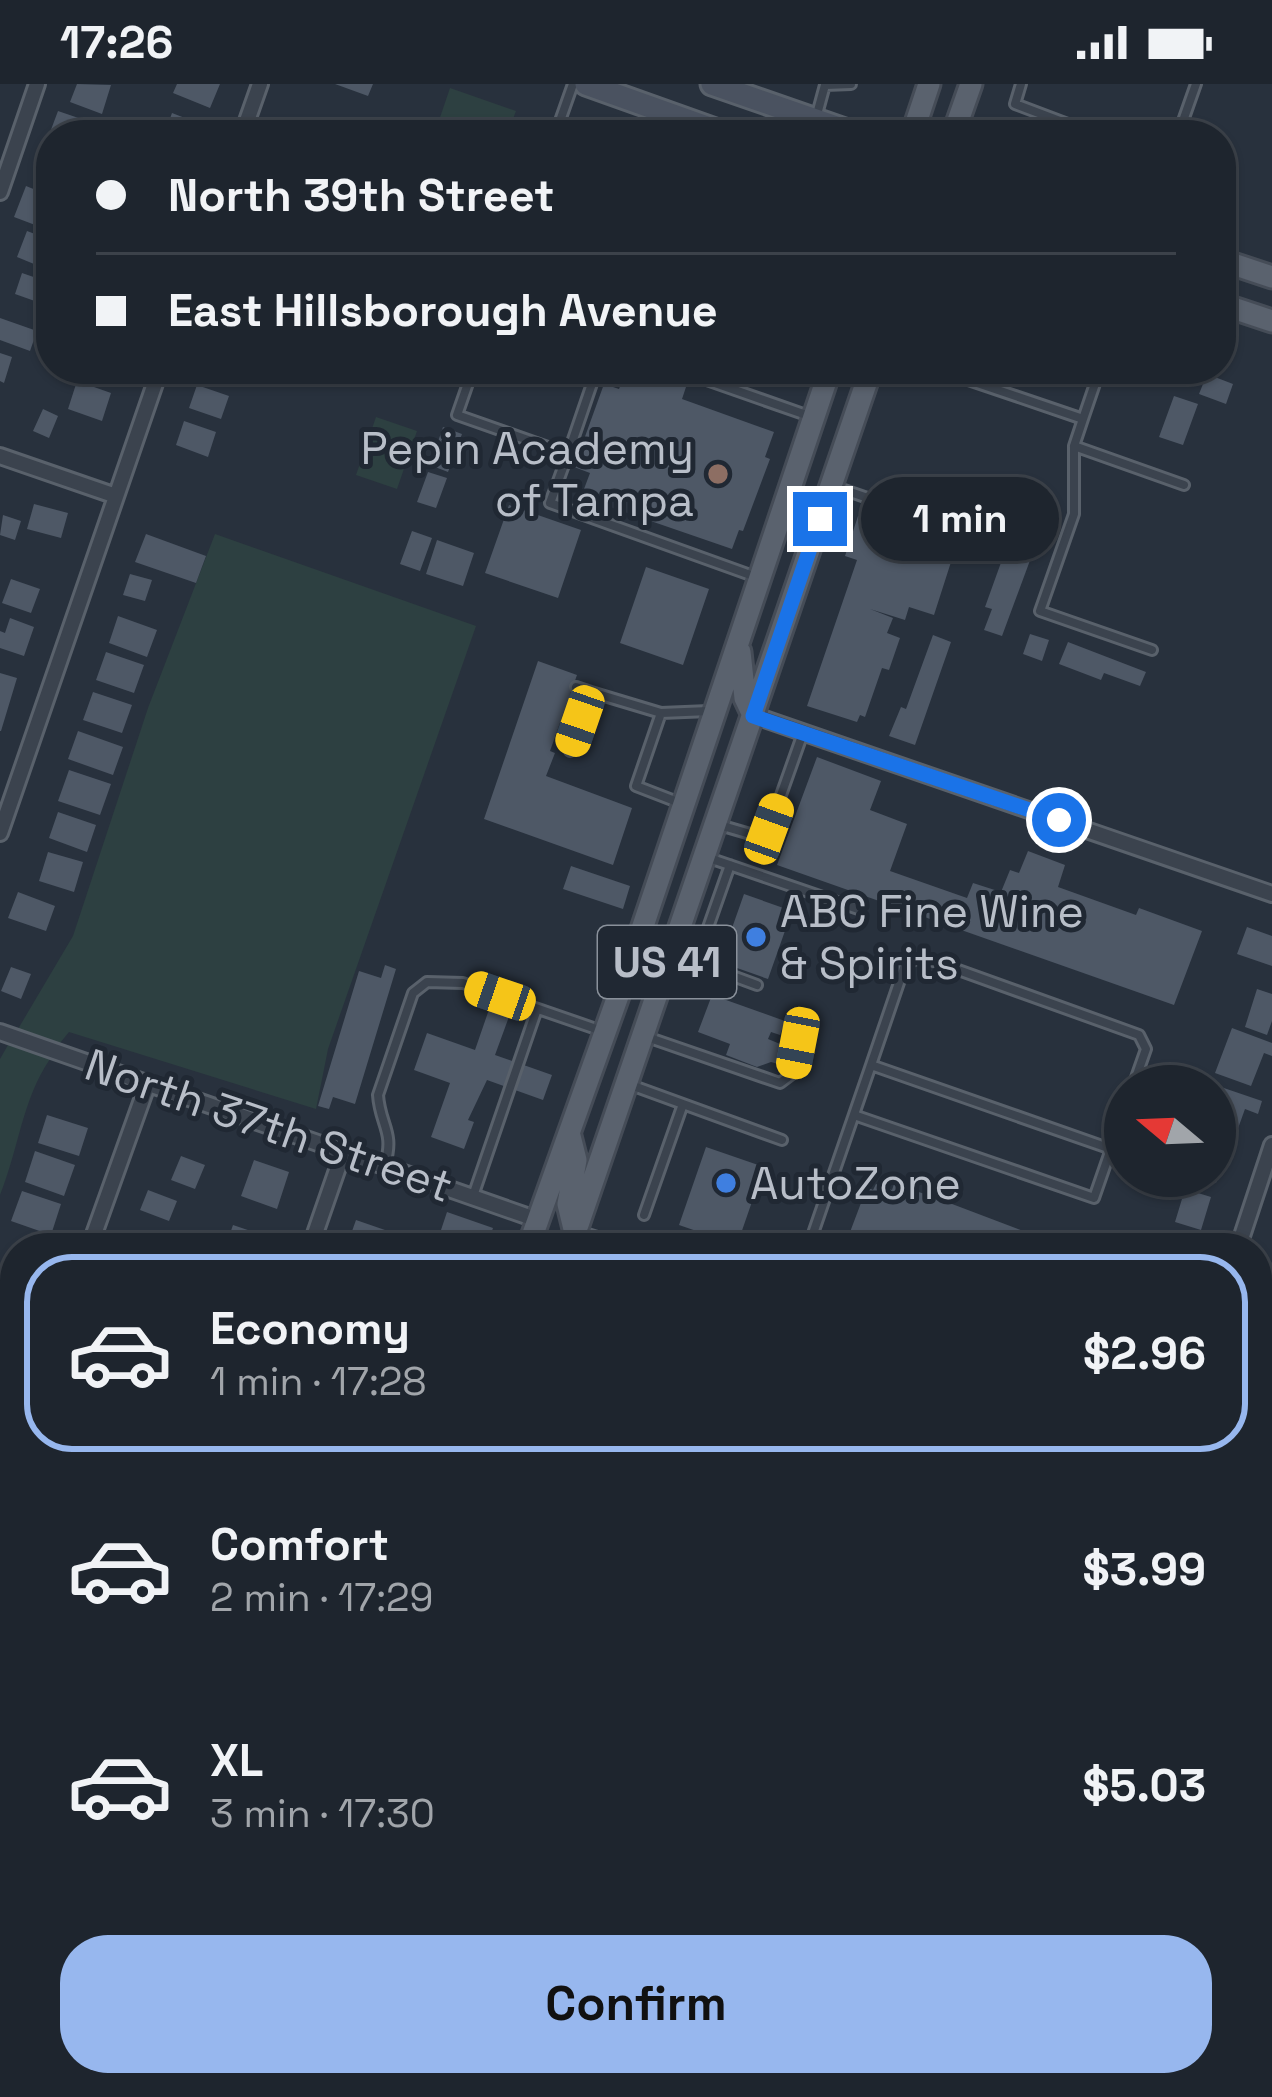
<!DOCTYPE html>
<html lang="en">
<head>
<meta charset="utf-8">
<style>
  :root { --surface:#1e252e; --page:#2b313a; --text:#f1f3f6; --muted:#a1a5aa; --line:#3c424a; --accent:#97b7ee }
  body { margin:0; font-family:"Space Grotesk",sans-serif; background:var(--page); color:var(--text); height:100vh; display:flex; flex-direction:column; font-size:45px; white-space:nowrap }
  * { box-sizing:border-box; margin:0 }
  p { font-size:39px; color:var(--muted) }
  .icon { flex:none; width:66px; height:66px; fill:none; stroke:currentColor; stroke-width:2; stroke-linecap:round; stroke-linejoin:round }
  .map { position:relative; flex:1; overflow:hidden }
  .side { position:absolute; left:0px; top:1149px; width:1272px; height:864px; display:flex; flex-direction:column; background:var(--surface); border-radius:48px 48px 0 0; box-shadow:0 3px 9px #0004,0 0 0 3px var(--line) }
  .side>* { flex:none }
  .guide { position:absolute; left:36px; top:36px; width:1200px; height:264px; border-radius:48px; box-shadow:0 3px 9px #0004,0 0 0 3px var(--line); display:grid; align-content:center; height:264px; padding:0 60px; background:var(--surface) }
  .needle { width:78px; rotate:289deg }
  .tools { position:absolute; left:1104px; top:981px; display:grid; gap:24px }
  .tools a { display:grid; place-items:center; width:132px; height:132px; border-radius:50%; background:var(--surface); box-shadow:0 3px 9px #0004,0 0 0 3px var(--line); font-size:60px }
  .end { position:absolute; width:54px; height:54px; margin:-27px; border:15px solid #1a73e8; background:#fff; box-shadow:0 0 0 6px #fff }
  .from { border-radius:50% }
  .bubble { position:absolute; height:84px; border-radius:42px; background:var(--surface); box-shadow:0 3px 9px #0004,0 0 0 3px var(--line); font-size:39px; font-weight:700; line-height:84px; text-align:center }
  .car { position:absolute; width:36px; height:72px; margin:-36px -18px; border-radius:15px; box-shadow:0 0 9px 3px #0007; background:linear-gradient(#f5c518 24%,#345 0 40%,#f5c518 0 76%,#345 0 86%,#f5c518 0) }
  .guide b { display:flex; align-items:center; gap:42px; height:114px; font-size:45px }
  .guide b+b { border-top:3px solid var(--line) }
  .guide i { width:30px; height:30px; background:var(--text) }
  ul { padding:21px 0 0; list-style:none }
  li { display:flex; align-items:center; gap:36px; height:198px; margin:0 24px 18px; padding:0 36px; border:6px solid transparent; border-radius:48px }
  li div { flex:1 }
  li b { display:block; font-size:45px }
  li em { font-style:normal; font-weight:700 }
  li.active { border-color:var(--accent) }
  li>.icon { width:108px; height:108px; stroke-width:1.5 }
  .action { display:flex; gap:24px; margin-top:auto; padding:24px 60px }
  .action a { flex:1; height:138px; border-radius:48px; background:var(--accent); color:#111; font-size:48px; font-weight:700; line-height:138px; text-align:center }
  .status { display:flex; justify-content:space-between; align-items:center; height:84px; padding:0 60px; background:var(--surface); direction:ltr }
  .status svg { height:33px; fill:currentColor }
  .map>svg:first-child { display:block }
  .green { fill:#2d4041 }
  .building { fill:#4e5866 }
  .lines { fill:none; stroke-linecap:round; stroke-linejoin:round }
  .service-casing { stroke:#59616b; stroke-width:14 }
  .minor-casing { stroke:#59616b; stroke-width:20 }
  .secondary-casing { stroke:#59616b; stroke-width:27 }
  .primary-casing { stroke:#454c57; stroke-width:27 }
  .service { stroke:#3b434e; stroke-width:8 }
  .minor { stroke:#3b434e; stroke-width:14 }
  .secondary { stroke:#4a5260; stroke-width:21 }
  .primary { stroke:#5a626e; stroke-width:21 }
  .route { stroke:#1a73e8; stroke-width:15 }
  .education-dot { fill:#8d6e63; stroke:#202833; stroke-width:4.5 }
  .shop-dot { fill:#3f7fe0; stroke:#202833; stroke-width:4.5 }
  .labels { text-anchor:middle; stroke-width:10; stroke-linejoin:round; paint-order:stroke }
  .shield { fill:#202833; stroke:#8a919b; stroke-width:3 }
  .shield-label { font-size:42px; font-weight:bold; fill:#b8bec8 }
  .poi-label { font-size:45px; fill:#b8bec8; stroke:#202833; text-anchor:start }
  .street-label { font-size:45px; fill:#b8bec8; stroke:#202833 }
</style>
</head>
<body>
<div class="status"><b>17:26</b><svg viewBox="0 0 49 12"><path d="M0 12V9h3v3zM5 12V6h3v6zM10 12V3h3v9zM15 12V0h3v12zM26 1h20v11H26zM47 4h2v5h-2z"/></svg></div>
<div class="map">
<svg width="1272" height="2013" viewBox="0 0 1272 2013">
  <rect width="100%" height="100%" fill="#28313d"/>
  <path class="green" d="M 450,4 L 516,27 L 507,51 L 434,51 Z
    M 376,333 L 417,347 L 397,405 L 356,391 Z
    M 215,450 L 476,542 L 328,965 L 316,1025 L 69,948 L 60,959 L 18,945 L 73,852 L 148,624 Z
    M 8,961 L 50,975 C 22,1016 19,1064 0,1111 L 0,975 Z
    M 566,1998 L 667,1998 L 664,2013 L 564,2013 Z"/>
  <path class="building" d="M 77,0 L 111,1 L 102,30 L 70,18 Z
    M 177,0 L 220,0 L 210,24 L 173,9 Z
    M 335,0 L 373,0 L 368,12 Z
    M 58,27 L 99,41 L 95,51 L 49,51 Z
    M 172,29 L 203,41 L 199,51 L 164,51 Z
    M 1009,33 L 1041,45 L 1039,51 L 1010,51 L 1005,45 Z
    M 43,66 L 51,68 L 51,101 L 34,96 Z
    M 26,102 L 51,112 L 51,147 L 14,133 Z
    M 27,147 L 51,156 L 51,187 L 17,173 Z
    M 22,189 L 51,199 L 46,221 L 15,210 Z
    M 0,234 L 37,247 L 30,267 L 0,256 Z
    M 0,269 L 12,273 L 4,299 L 0,297 Z
    M 81,285 L 120,285 L 116,298 Z
    M 320,285 L 341,285 L 335,301 L 316,294 Z
    M 627,285 L 645,285 L 687,300 L 682,315 L 774,348 L 765,373 L 770,375 L 743,447 L 739,446 L 732,465 L 581,413 L 590,389 L 574,383 L 604,300 L 619,305 Z
    M 972,285 L 1018,285 L 1013,300 Z
    M 1207,290 L 1233,300 L 1226,320 L 1199,310 Z
    M 77,297 L 111,309 L 102,337 L 68,325 Z
    M 197,301 L 229,312 L 221,335 L 189,324 Z
    M 1174,312 L 1198,320 L 1183,361 L 1159,353 Z
    M 43,325 L 58,332 L 49,354 L 33,347 Z
    M 184,337 L 216,348 L 208,373 L 176,361 Z
    M 443,343 L 462,350 L 448,388 L 430,381 Z
    M 428,388 L 447,394 L 436,424 L 417,418 Z
    M 34,420 L 68,429 L 61,454 L 27,445 Z
    M 509,421 L 581,446 L 558,514 L 485,489 Z
    M 3,431 L 21,437 L 15,456 L 0,451 Z
    M 858,432 L 931,456 L 927,469 L 951,478 L 934,531 L 909,523 L 905,536 L 870,525 L 893,534 L 887,549 L 900,554 L 889,586 L 882,584 L 865,633 L 860,631 L 857,638 L 807,622 L 857,476 L 845,472 Z
    M 1017,434 L 1042,444 L 1002,552 L 984,546 L 992,525 L 985,523 Z
    M 412,447 L 432,454 L 420,487 L 400,480 Z
    M 146,450 L 206,472 L 196,499 L 135,478 Z
    M 437,456 L 474,469 L 463,502 L 426,490 Z
    M 646,483 L 709,505 L 683,581 L 620,559 Z
    M 130,490 L 152,496 L 145,517 L 123,511 Z
    M 11,495 L 40,505 L 31,529 L 2,519 Z
    M 118,532 L 157,546 L 147,573 L 109,559 Z
    M 10,534 L 34,543 L 24,572 L 0,564 L 0,547 L 5,549 Z
    M 1030,550 L 1049,556 L 1042,577 L 1023,570 Z
    M 933,551 L 951,558 L 915,661 L 889,652 L 901,623 L 906,625 Z
    M 1068,558 L 1146,588 L 1140,602 L 1104,589 L 1101,596 L 1059,580 Z
    M 106,568 L 144,581 L 134,609 L 96,596 Z
    M 538,577 L 577,591 L 550,667 L 555,669 L 546,692 L 632,724 L 613,781 L 484,735 Z
    M 0,589 L 17,594 L 1,647 L 0,647 Z
    M 93,608 L 132,621 L 122,649 L 83,636 Z
    M 78,647 L 123,663 L 113,691 L 68,675 Z
    M 817,673 L 881,697 L 870,726 L 907,740 L 890,787 L 967,814 L 973,799 L 1001,808 L 1010,786 L 1019,789 L 1028,767 L 1065,781 L 1058,803 L 1136,831 L 1139,824 L 1202,847 L 1174,921 L 777,781 Z
    M 69,686 L 111,700 L 100,731 L 58,717 Z
    M 58,728 L 96,741 L 87,768 L 49,754 Z
    M 48,768 L 83,778 L 74,808 L 39,797 Z
    M 571,782 L 630,802 L 623,825 L 563,805 Z
    M 18,808 L 55,822 L 46,847 L 8,834 Z
    M 744,810 L 792,827 L 768,895 L 720,878 Z
    M 1247,843 L 1272,852 L 1272,882 L 1237,870 Z
    M 385,881 L 396,885 L 355,1020 L 333,1013 L 329,1025 L 318,1022 L 359,887 L 381,894 Z
    M 11,883 L 31,890 L 21,915 L 1,907 Z
    M 1257,905 L 1272,910 L 1272,937 L 1267,951 L 1245,943 Z
    M 494,911 L 514,919 L 495,971 L 552,991 L 543,1016 L 487,996 L 468,1036 L 474,1038 L 464,1065 L 431,1053 L 450,999 L 414,986 L 427,949 L 475,966 Z
    M 712,911 L 785,937 L 780,951 L 771,948 L 768,955 L 785,962 L 778,980 L 771,978 L 757,983 L 726,971 L 730,960 L 698,948 Z
    M 1232,944 L 1272,959 L 1272,972 L 1264,969 L 1251,1002 L 1215,989 Z
    M 1215,1001 L 1262,1017 L 1258,1030 L 1245,1025 L 1236,1050 L 1215,1043 Z
    M 47,1031 L 88,1044 L 79,1072 L 38,1059 Z
    M 1215,1054 L 1229,1059 L 1216,1099 L 1215,1098 Z
    M 706,1063 L 764,1083 L 737,1161 L 679,1141 Z
    M 35,1067 L 75,1081 L 64,1112 L 25,1098 Z
    M 181,1072 L 205,1081 L 195,1105 L 171,1096 Z
    M 254,1076 L 289,1088 L 277,1125 L 241,1112 Z
    M 876,1100 L 892,1106 L 894,1100 L 931,1112 L 1047,1156 L 1044,1164 L 933,1164 L 899,1150 L 894,1164 L 844,1164 L 867,1103 L 873,1106 Z
    M 1185,1105 L 1211,1113 L 1201,1146 L 1175,1138 Z
    M 148,1106 L 177,1117 L 169,1137 L 140,1126 Z
    M 22,1107 L 61,1120 L 51,1151 L 11,1137 Z
    M 447,1128 L 493,1144 L 486,1164 L 435,1164 Z
    M 356,1136 L 385,1146 L 379,1164 L 346,1164 Z
    M 233,1141 L 271,1154 L 267,1164 L 225,1164 Z
    M 1161,1148 L 1196,1160 L 1195,1164 L 1156,1164 Z
    M 132,1153 L 158,1164 L 128,1164 Z
    M 1272,1178 L 1272,1207 L 1262,1204 Z
    M 1262,1223 L 1272,1226 L 1272,1271 L 1257,1266 L 1257,1239 Z
    M 1,1231 L 15,1234 L 15,1253 L 0,1250 Z
    M 0,1275 L 14,1280 L 9,1293 L 0,1289 Z
    M 1257,1296 L 1272,1301 L 1268,1340 L 1257,1336 Z
    M 1268,1423 L 1272,1425 L 1272,1449 L 1260,1444 Z
    M 1257,1539 L 1272,1544 L 1272,1574 L 1257,1569 Z
    M 0,1544 L 15,1549 L 15,1580 L 0,1575 Z
    M 1257,1580 L 1272,1585 L 1262,1614 L 1257,1613 Z
    M 0,1584 L 15,1589 L 9,1621 L 0,1618 Z
    M 1257,1629 L 1268,1633 L 1258,1663 L 1257,1663 Z
    M 15,1768 L 15,1796 L 6,1793 Z
    M 2,1803 L 15,1808 L 15,1839 L 0,1833 Z
    M 1265,1809 L 1272,1812 L 1272,1843 L 1257,1837 Z
    M 0,1847 L 15,1852 L 15,1883 L 0,1877 Z
    M 1257,1881 L 1272,1887 L 1271,1919 L 1257,1913 Z
    M 0,1889 L 15,1894 L 4,1923 L 0,1922 Z
    M 108,1998 L 167,1998 L 161,2013 L 103,2013 Z
    M 322,1998 L 335,1998 L 376,2013 L 317,2013 Z
    M 770,1998 L 796,1998 L 811,2006 L 809,2013 L 764,2013 Z
    M 976,1998 L 1011,1998 L 1006,2010 Z
    M 1101,1998 L 1128,1998 L 1125,2007 Z
    M 1207,1998 L 1248,1998 L 1244,2012 Z
    M 884,2000 L 910,2007 L 908,2013 L 880,2013 Z"/>
  <g class="lines">
    <defs>
      <path id="service" d="M 1021,0 L 1015,20 L 1097,51
        M 816,34 L 825,1 L 851,0
        M 555,51 L 573,0
        M 1178,51 L 1196,0
        M 473,285 L 457,331 L 568,370 L 550,419 L 756,493
        M 675,285 L 812,333
        M 936,285 L 1083,335 L 1100,285
        M 1083,335 L 1074,362 L 1184,401
        M 1074,362 L 1074,430 L 1040,527 L 1152,566
        M 568,370 L 597,285
        M 833,402 L 989,456
        M 576,603 L 591,608
        M 661,629 L 636,702 L 680,719
        M 570,667 L 591,608 L 661,629 L 709,627
        M 716,740 L 757,752 L 769,745 L 803,649
        M 706,773 L 858,825
        M 676,857 L 704,872 L 711,884 L 757,901
        M 699,869 L 730,781
        M 644,952 L 780,999 L 792,990 L 798,959
        M 871,981 L 904,884 L 913,876 L 925,874 L 1139,951 L 1146,965 L 1133,1002
        M 628,1000 L 782,1056
        M 1111,1065 L 1125,1026
        M 385,1080 C 395,1048 380,1041 378,1011 L 413,909 L 427,898 L 463,899 L 602,947
        M 473,1112 L 537,925
        M 644,1131 L 683,1020
        M 808,1164 L 871,981 L 1111,1065 L 1094,1114 L 854,1031
        M 97,2013 L 102,1998
        M 175,2013 L 180,1998"/>
      <path id="minor" d="M 242,51 L 260,0
        M 0,108 L 37,0
        M 0,372 L 116,412
        M 753,631 L 1272,810
        M 0,749 L 160,285
        M 0,948 L 538,1136
        M 575,1149 L 622,1164
        M 89,1164 L 148,999
        M 310,1164 L 344,1066
        M 1238,1164 L 1272,1061
        M 1257,1376 L 1272,1381
        M 0,1411 L 15,1369
        M 0,1512 L 15,1517
        M 1257,1771 L 1272,1728
        M 1257,1945 L 1272,1950
        M 13,2013 L 18,1998
        M 501,2013 L 506,1998
        M 722,2013 L 727,1998
        M 949,2013 L 955,1998
        M 1174,2013 L 1179,1998"/>
      <path id="secondary" d="M 586,0 L 729,51
        M 712,0 L 859,51"/>
      <path id="primary" d="M 912,51 L 929,0
        M 953,51 L 971,0
        M 1221,176 L 1272,193
        M 1221,220 L 1272,237
        M 740,568 L 745,614 L 753,631
        M 570,1052 L 576,1076 L 568,1120 L 575,1149
        M 528,1164 L 643,842 L 830,285
        M 570,1164 L 871,285
        M 238,2013 L 243,1998
        M 279,2013 L 284,1998"/>
    </defs>
    <use href="#service" class="service-casing"/>
    <use href="#minor" class="minor-casing"/>
    <use href="#secondary" class="secondary-casing"/>
    <use href="#primary" class="primary-casing"/>
    <use href="#service" class="service"/>
    <use href="#minor" class="minor"/>
    <use href="#secondary" class="secondary"/>
    <use href="#primary" class="primary"/>
  </g>
  <g class="lines">
    <path class="route" d="M 820,435 L 753,632 L 1059,736"/>
  </g>
  <circle class="education-dot" cx="718" cy="390" r="12"/>
  <g class="shop-dot">
    <circle cx="756" cy="853" r="12"/>
    <circle cx="726" cy="1099" r="12"/>
  </g>
  <g class="labels">
    <rect class="shield" x="598" y="842" width="138" height="72" rx="9"/>
    <g class="shield-label">
      <text x="667" y="893">US 41</text>
    </g>
    <g class="poi-label">
      <text x="694" y="380" text-anchor="end">Pepin Academy<tspan x="694" dy="52">of Tampa</tspan></text>
      <text x="780" y="843">ABC Fine Wine<tspan x="780" dy="52">&amp; Spirits</tspan></text>
      <text x="750" y="1115">AutoZone</text>
    </g>
    <g class="street-label">
      <text transform="translate(269 1041) rotate(19)" y="16">North 37th Street</text>
    </g>
  </g>
</svg>
<div class="tools">
<a><svg class="needle" viewBox="-14 -14 28 28"><path d="M0-13l5 13h-10z" fill="#e53935"/><path d="M0 13l5-13h-10z" fill="#a1a5aa"/></svg></a>
</div>
<i class="end from" style="left:1059px;top:736px"></i>
<i class="end" style="left:820px;top:435px"></i>
<div class="bubble" style="left:861px;top:393px;width:198px">1 min</div>
<i class="car" style="left:580px;top:637px;rotate:199deg"></i>
<i class="car" style="left:769px;top:745px;rotate:20deg"></i>
<i class="car" style="left:500px;top:912px;rotate:289deg"></i>
<i class="car" style="left:798px;top:959px;rotate:191deg"></i>
<div class="guide">
<b><i class="from"></i>North 39th Street</b>
<b><i></i>East Hillsborough Avenue</b>
</div>
<section class="side">
<ul>
<li class="active"><svg class="icon" aria-label="car" viewBox="0 0 24 24"><path d="M5 17H2v-5l4-1 3-4h7l3 4 3 1v5h-3M9 17h6M6 11h13"/><circle cx="7" cy="17" r="2"/><circle cx="17" cy="17" r="2"/></svg><div><b>Economy</b><p>1 min · 17:28</p></div><em>$2.96</em></li>
<li><svg class="icon" aria-label="car" viewBox="0 0 24 24"><path d="M5 17H2v-5l4-1 3-4h7l3 4 3 1v5h-3M9 17h6M6 11h13"/><circle cx="7" cy="17" r="2"/><circle cx="17" cy="17" r="2"/></svg><div><b>Comfort</b><p>2 min · 17:29</p></div><em>$3.99</em></li>
<li><svg class="icon" aria-label="car" viewBox="0 0 24 24"><path d="M5 17H2v-5l4-1 3-4h7l3 4 3 1v5h-3M9 17h6M6 11h13"/><circle cx="7" cy="17" r="2"/><circle cx="17" cy="17" r="2"/></svg><div><b>XL</b><p>3 min · 17:30</p></div><em>$5.03</em></li>
</ul>
<div class="action"><a>Confirm</a></div>
</section>
</div>
</body>
</html>
